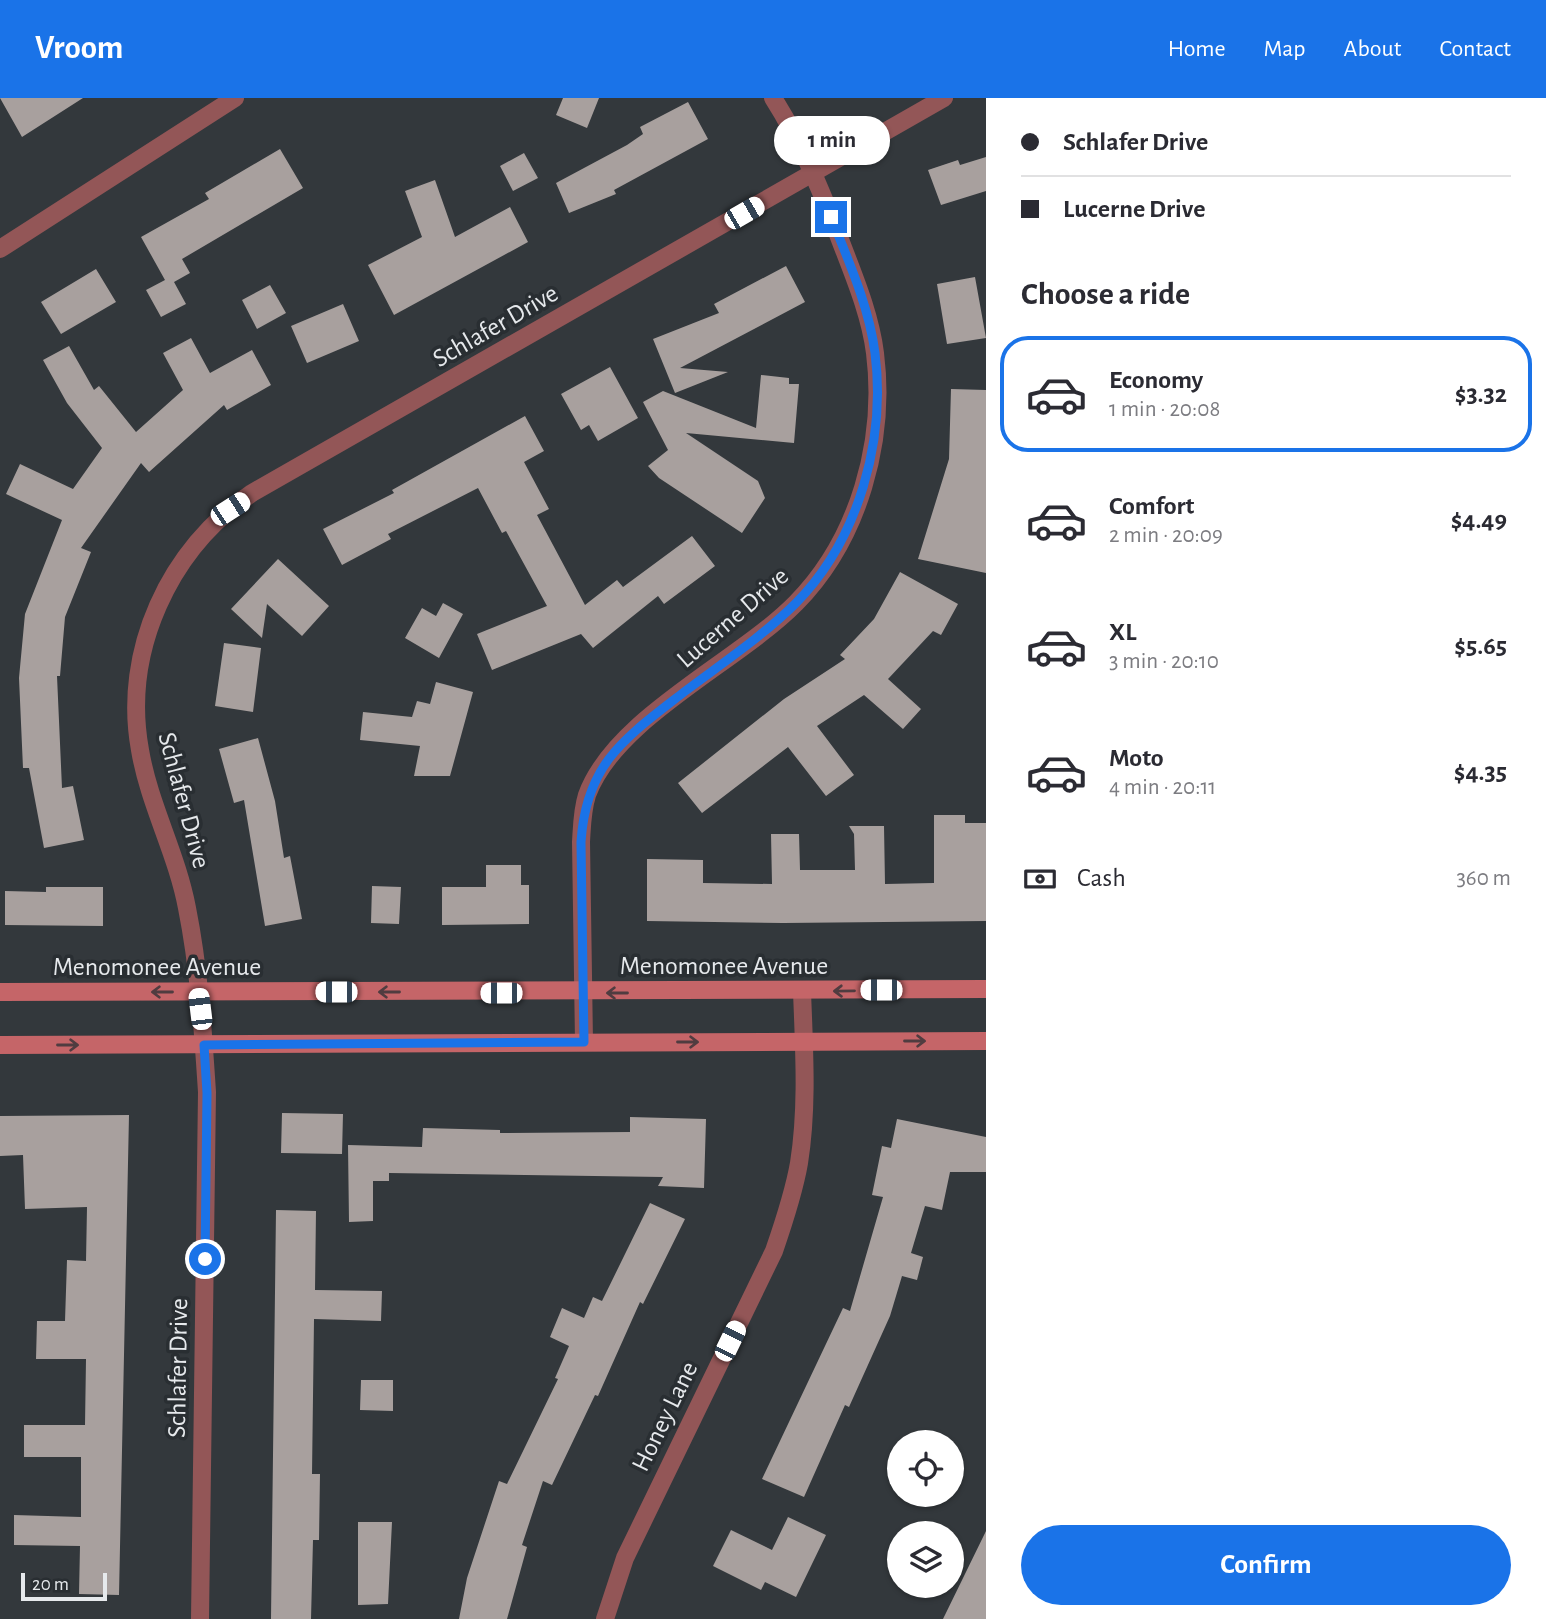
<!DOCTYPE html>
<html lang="en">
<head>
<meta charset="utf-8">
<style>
  :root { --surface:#fff; --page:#f7f7f7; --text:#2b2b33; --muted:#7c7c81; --line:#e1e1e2; --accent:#1a73e8 }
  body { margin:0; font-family:"Alegreya Sans",sans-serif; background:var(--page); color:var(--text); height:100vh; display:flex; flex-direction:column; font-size:26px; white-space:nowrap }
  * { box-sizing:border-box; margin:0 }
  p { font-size:23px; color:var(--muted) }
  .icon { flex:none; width:38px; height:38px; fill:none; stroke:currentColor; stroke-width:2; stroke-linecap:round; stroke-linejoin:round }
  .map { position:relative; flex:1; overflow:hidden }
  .details { display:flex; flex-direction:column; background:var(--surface); width:560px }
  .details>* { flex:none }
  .banner { display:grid; align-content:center; height:154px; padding:0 35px; background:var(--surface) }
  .controls { position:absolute; left:887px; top:1332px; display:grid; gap:14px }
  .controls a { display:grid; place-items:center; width:77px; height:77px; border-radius:50%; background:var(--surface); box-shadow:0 2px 5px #0004; font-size:35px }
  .scale { position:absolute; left:21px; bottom:18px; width:86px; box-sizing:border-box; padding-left:7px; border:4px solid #e6e9ec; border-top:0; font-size:19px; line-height:24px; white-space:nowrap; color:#e6e9ec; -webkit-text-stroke:5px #292e32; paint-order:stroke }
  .end { position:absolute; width:32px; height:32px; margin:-16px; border:9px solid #1a73e8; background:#fff; box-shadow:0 0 0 4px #fff }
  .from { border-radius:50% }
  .bubble { position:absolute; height:49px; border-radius:24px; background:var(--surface); box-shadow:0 2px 5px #0004; font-size:23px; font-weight:700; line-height:49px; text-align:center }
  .car { position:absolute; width:21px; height:42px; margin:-21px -10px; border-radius:9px; box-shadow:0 0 5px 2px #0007; background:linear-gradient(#fff 24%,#345 0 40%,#fff 0 76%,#345 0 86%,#fff 0) }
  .banner b { display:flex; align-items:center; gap:24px; height:66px; font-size:26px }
  .banner b+b { border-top:2px solid var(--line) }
  .banner i { width:18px; height:18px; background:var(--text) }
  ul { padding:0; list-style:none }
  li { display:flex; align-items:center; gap:21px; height:116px; margin:0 14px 10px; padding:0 21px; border:4px solid transparent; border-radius:28px }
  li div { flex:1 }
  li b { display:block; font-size:26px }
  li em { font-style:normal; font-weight:700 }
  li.selected { border-color:var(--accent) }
  li>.icon { width:63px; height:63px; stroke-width:1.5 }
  h2 { padding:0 35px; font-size:32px; line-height:84px }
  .pay { display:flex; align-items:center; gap:18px; height:77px; padding:0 35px; font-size:26px }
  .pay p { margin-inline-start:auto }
  .button { display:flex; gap:14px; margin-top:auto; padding:14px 35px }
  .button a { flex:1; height:80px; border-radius:42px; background:var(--accent); color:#fff; font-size:28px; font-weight:700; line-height:80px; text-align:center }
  header { display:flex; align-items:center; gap:42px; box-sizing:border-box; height:98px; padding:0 35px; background:var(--accent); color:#fff }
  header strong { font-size:33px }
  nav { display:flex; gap:38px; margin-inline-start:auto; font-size:24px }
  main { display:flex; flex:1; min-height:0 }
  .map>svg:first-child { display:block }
  .building { fill:#a8a09e }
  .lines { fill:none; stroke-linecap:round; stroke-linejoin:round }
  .street { stroke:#935657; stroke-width:18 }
  .secondary { stroke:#c56568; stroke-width:18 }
  .oneway { stroke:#503c40 }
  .route { stroke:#1a73e8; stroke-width:9 }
  .labels { text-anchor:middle; stroke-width:7; stroke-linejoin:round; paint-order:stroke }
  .street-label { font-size:26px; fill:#e6e9ec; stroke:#292e32 }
</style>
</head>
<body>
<header>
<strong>Vroom</strong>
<nav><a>Home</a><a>Map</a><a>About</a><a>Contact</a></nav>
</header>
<main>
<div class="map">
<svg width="986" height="1521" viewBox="0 0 986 1521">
  <rect width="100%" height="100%" fill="#33383c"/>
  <path class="building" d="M 0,0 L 83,0 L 22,39 Z
    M 563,0 L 599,0 L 587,30 L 556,17 Z
    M 688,4 L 708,41 L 614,92 L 616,96 L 569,115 L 556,85 L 627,47 L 643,36 L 640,29 Z
    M 280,51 L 303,90 L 182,161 L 190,175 L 174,184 L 186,206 L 161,219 L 146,192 L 165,182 L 141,139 L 209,101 L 205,95 Z
    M 524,55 L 538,80 L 513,93 L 500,68 Z
    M 986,59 L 986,93 L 941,107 L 928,72 L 958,62 L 960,67 Z
    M 435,82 L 455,139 L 510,109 L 528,144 L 394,217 L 368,167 L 422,139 L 405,93 Z
    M 786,168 L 805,204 L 680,270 L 728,274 L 675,295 L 653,241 L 719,215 L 714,206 Z
    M 96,171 L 116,204 L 61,236 L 41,204 Z
    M 975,179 L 986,240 L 947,246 L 937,186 Z
    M 270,187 L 286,215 L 257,231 L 242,202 Z
    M 343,206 L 359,243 L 307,265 L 291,228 Z
    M 191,240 L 210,275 L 252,252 L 271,287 L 227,312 L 224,307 L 149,374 L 141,365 L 81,450 L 91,454 L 65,519 L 60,578 L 57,578 L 62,690 L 73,688 L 84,742 L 44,750 L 29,670 L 23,670 L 19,580 L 25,516 L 62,422 L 6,396 L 20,366 L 73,391 L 102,350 L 67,305 L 43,262 L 69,248 L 94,292 L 99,288 L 136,334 L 183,292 L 163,255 Z
    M 610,269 L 638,320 L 598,343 L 589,327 L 581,332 L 561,296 Z
    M 761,277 L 789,280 L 789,286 L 799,286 L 794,345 L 686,335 L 758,383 L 765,400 L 742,435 L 659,380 L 648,368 L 668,352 L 643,304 L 663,293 L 756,330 Z
    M 951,291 L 986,292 L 986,475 L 918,461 L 949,361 Z
    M 525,318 L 544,353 L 524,364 L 549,411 L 537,417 L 585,507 L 617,482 L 623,489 L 692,438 L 715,468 L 664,506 L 658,498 L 593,550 L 581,536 L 492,572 L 477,536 L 547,508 L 506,433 L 502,435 L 478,390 L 388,436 L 391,441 L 342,467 L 323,431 L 394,395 L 392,392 Z
    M 278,461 L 329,508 L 302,538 L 267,506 L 262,540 L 231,511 Z
    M 900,474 L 958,506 L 941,537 L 933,533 L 888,581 L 921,611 L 903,631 L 864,597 L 817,628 L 854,677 L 826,698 L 788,649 L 702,715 L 678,685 L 784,601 L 845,561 L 840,557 L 874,521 Z
    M 443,505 L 463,516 L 439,560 L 405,540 L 422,510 L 436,518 Z
    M 224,545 L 261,550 L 253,614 L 215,608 Z
    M 436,584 L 473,594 L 450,678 L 414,678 L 420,648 L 360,642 L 363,614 L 412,619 L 417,603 L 430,606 Z
    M 258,640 L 275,703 L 284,760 L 290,758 L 302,821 L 265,828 L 244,702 L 234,705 L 219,651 Z
    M 934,717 L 965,717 L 965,725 L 986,725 L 986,823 L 783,825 L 647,823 L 647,761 L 703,762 L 703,785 L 772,786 L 771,736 L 799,736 L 800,772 L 855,772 L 854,736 L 849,728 L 884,728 L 885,786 L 934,785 Z
    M 486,767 L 521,767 L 521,787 L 529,787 L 529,826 L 442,827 L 442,789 L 486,789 Z
    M 372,788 L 401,789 L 399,826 L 371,825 Z
    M 46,789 L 103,789 L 103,828 L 5,827 L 5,793 L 46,794 Z
    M 282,1015 L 343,1016 L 342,1056 L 281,1055 Z
    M 129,1017 L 119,1497 L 79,1496 L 80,1448 L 14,1447 L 14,1417 L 81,1419 L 81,1359 L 24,1359 L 24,1327 L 85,1327 L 86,1261 L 36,1261 L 37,1223 L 65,1223 L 67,1162 L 86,1163 L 87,1109 L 25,1111 L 23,1057 L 0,1058 L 0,1018 Z
    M 630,1019 L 706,1021 L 704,1090 L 658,1088 L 663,1079 L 389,1075 L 389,1083 L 373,1083 L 373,1123 L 349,1124 L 348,1047 L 422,1049 L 423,1030 L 500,1032 L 500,1035 L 630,1034 Z
    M 897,1021 L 986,1039 L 986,1074 L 950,1074 L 942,1112 L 925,1108 L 911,1155 L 923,1159 L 917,1182 L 902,1178 L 890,1218 L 849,1309 L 845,1307 L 804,1399 L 762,1381 L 843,1210 L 850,1213 L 883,1099 L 872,1097 L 882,1048 L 891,1050 Z
    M 650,1105 L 685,1121 L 643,1206 L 640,1204 L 598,1298 L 595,1297 L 552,1387 L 543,1383 L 522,1447 L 527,1449 L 507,1521 L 459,1521 L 467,1480 L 499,1383 L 507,1386 L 558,1281 L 555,1280 L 569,1248 L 550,1239 L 562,1210 L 584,1220 L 593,1199 L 602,1203 Z
    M 276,1112 L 316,1113 L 315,1192 L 382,1193 L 381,1223 L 314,1221 L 312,1376 L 320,1376 L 319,1442 L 313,1442 L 311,1521 L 271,1521 Z
    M 361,1282 L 393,1282 L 393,1313 L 360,1312 Z
    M 788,1419 L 826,1437 L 796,1499 L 765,1484 L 761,1492 L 713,1468 L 731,1432 L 772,1452 Z
    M 358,1424 L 392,1424 L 388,1506 L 358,1507 Z
    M 986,1433 L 986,1521 L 943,1521 Z"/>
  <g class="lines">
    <path class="street" d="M 0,151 L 235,0
      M 584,944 L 581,744 C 582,728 582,713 587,697 C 615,620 738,564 796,505 C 859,441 886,343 875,255 C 870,215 853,176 839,139 C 820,90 801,44 773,0
      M 200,1521 L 207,994 C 203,933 199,870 187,810 C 177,756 149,706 140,652 C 122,553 169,451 252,395 L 944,0
      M 605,1521 L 625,1460 L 774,1153 C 784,1124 794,1094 799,1065 C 808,1008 804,950 802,893"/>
    <path class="secondary" d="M 0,894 L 986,891
      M 0,947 L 986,943"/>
  </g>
  <defs><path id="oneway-shaft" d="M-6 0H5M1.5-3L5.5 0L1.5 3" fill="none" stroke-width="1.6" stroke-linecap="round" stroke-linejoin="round" transform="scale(1.75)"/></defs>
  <g class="oneway">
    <use href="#oneway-shaft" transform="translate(844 893) rotate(179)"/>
    <use href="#oneway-shaft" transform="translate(162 894) rotate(180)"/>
    <use href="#oneway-shaft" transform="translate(389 894) rotate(-180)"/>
    <use href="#oneway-shaft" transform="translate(617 895) rotate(180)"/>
    <use href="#oneway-shaft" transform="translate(915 943)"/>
    <use href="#oneway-shaft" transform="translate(688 944)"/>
    <use href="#oneway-shaft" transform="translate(68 947)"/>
  </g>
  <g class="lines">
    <path class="route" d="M 205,1161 L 207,995 L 204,947 L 584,944 L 581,744 C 586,665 625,640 684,594 C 721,566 763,538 796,505 C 859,441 886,342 875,255 C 869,208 848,162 831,119"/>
  </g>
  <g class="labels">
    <g class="street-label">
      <text transform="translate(495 227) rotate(-30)" y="9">Schlafer Drive</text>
      <text transform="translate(732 519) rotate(-41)" y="9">Lucerne Drive</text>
      <text transform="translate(185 702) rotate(75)" y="9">Schlafer Drive</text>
      <text x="724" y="876">Menomonee Avenue</text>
      <text x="157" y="877">Menomonee Avenue</text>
      <text transform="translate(177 1270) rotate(-89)" y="9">Schlafer Drive</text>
      <text transform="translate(664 1318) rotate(-64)" y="9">Honey Lane</text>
    </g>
  </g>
</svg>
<div class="controls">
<a><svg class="icon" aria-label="locate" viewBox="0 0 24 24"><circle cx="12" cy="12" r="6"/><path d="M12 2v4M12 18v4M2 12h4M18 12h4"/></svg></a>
<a><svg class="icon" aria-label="layers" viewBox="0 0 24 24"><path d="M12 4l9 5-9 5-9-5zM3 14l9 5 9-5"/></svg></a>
</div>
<div class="scale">20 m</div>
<i class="end from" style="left:205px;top:1161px"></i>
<i class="end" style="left:831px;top:119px"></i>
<div class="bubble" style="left:774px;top:18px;width:116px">1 min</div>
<i class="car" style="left:744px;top:115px;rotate:60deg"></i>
<i class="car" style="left:230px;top:411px;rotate:57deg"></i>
<i class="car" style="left:881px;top:892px;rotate:270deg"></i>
<i class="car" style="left:336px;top:894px;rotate:270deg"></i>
<i class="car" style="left:501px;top:895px;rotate:270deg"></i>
<i class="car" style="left:200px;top:911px;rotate:353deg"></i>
<i class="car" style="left:730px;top:1243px;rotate:26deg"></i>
</div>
<section class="details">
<div class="banner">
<b><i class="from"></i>Schlafer Drive</b>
<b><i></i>Lucerne Drive</b>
</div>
<h2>Choose a ride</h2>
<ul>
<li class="selected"><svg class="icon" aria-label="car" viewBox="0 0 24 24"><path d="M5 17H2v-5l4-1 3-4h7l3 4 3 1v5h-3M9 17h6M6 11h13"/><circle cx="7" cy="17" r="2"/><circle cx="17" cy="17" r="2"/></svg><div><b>Economy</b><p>1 min · 20:08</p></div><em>$3.32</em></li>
<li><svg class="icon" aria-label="car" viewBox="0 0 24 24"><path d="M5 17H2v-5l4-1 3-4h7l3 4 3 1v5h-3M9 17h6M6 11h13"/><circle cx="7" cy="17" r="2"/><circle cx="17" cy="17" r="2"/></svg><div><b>Comfort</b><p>2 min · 20:09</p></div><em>$4.49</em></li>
<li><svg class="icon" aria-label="car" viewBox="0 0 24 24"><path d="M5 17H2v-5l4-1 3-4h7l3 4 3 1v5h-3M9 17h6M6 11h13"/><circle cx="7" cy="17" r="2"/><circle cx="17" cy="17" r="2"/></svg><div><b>XL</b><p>3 min · 20:10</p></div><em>$5.65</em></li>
<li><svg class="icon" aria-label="car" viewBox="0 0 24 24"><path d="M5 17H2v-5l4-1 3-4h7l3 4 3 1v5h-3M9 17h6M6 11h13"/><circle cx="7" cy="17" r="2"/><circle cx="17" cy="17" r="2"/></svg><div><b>Moto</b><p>4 min · 20:11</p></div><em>$4.35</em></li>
</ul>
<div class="pay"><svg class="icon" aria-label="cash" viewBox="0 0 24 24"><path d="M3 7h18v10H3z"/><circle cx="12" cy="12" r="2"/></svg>Cash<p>360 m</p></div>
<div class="button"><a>Confirm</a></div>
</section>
</main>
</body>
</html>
